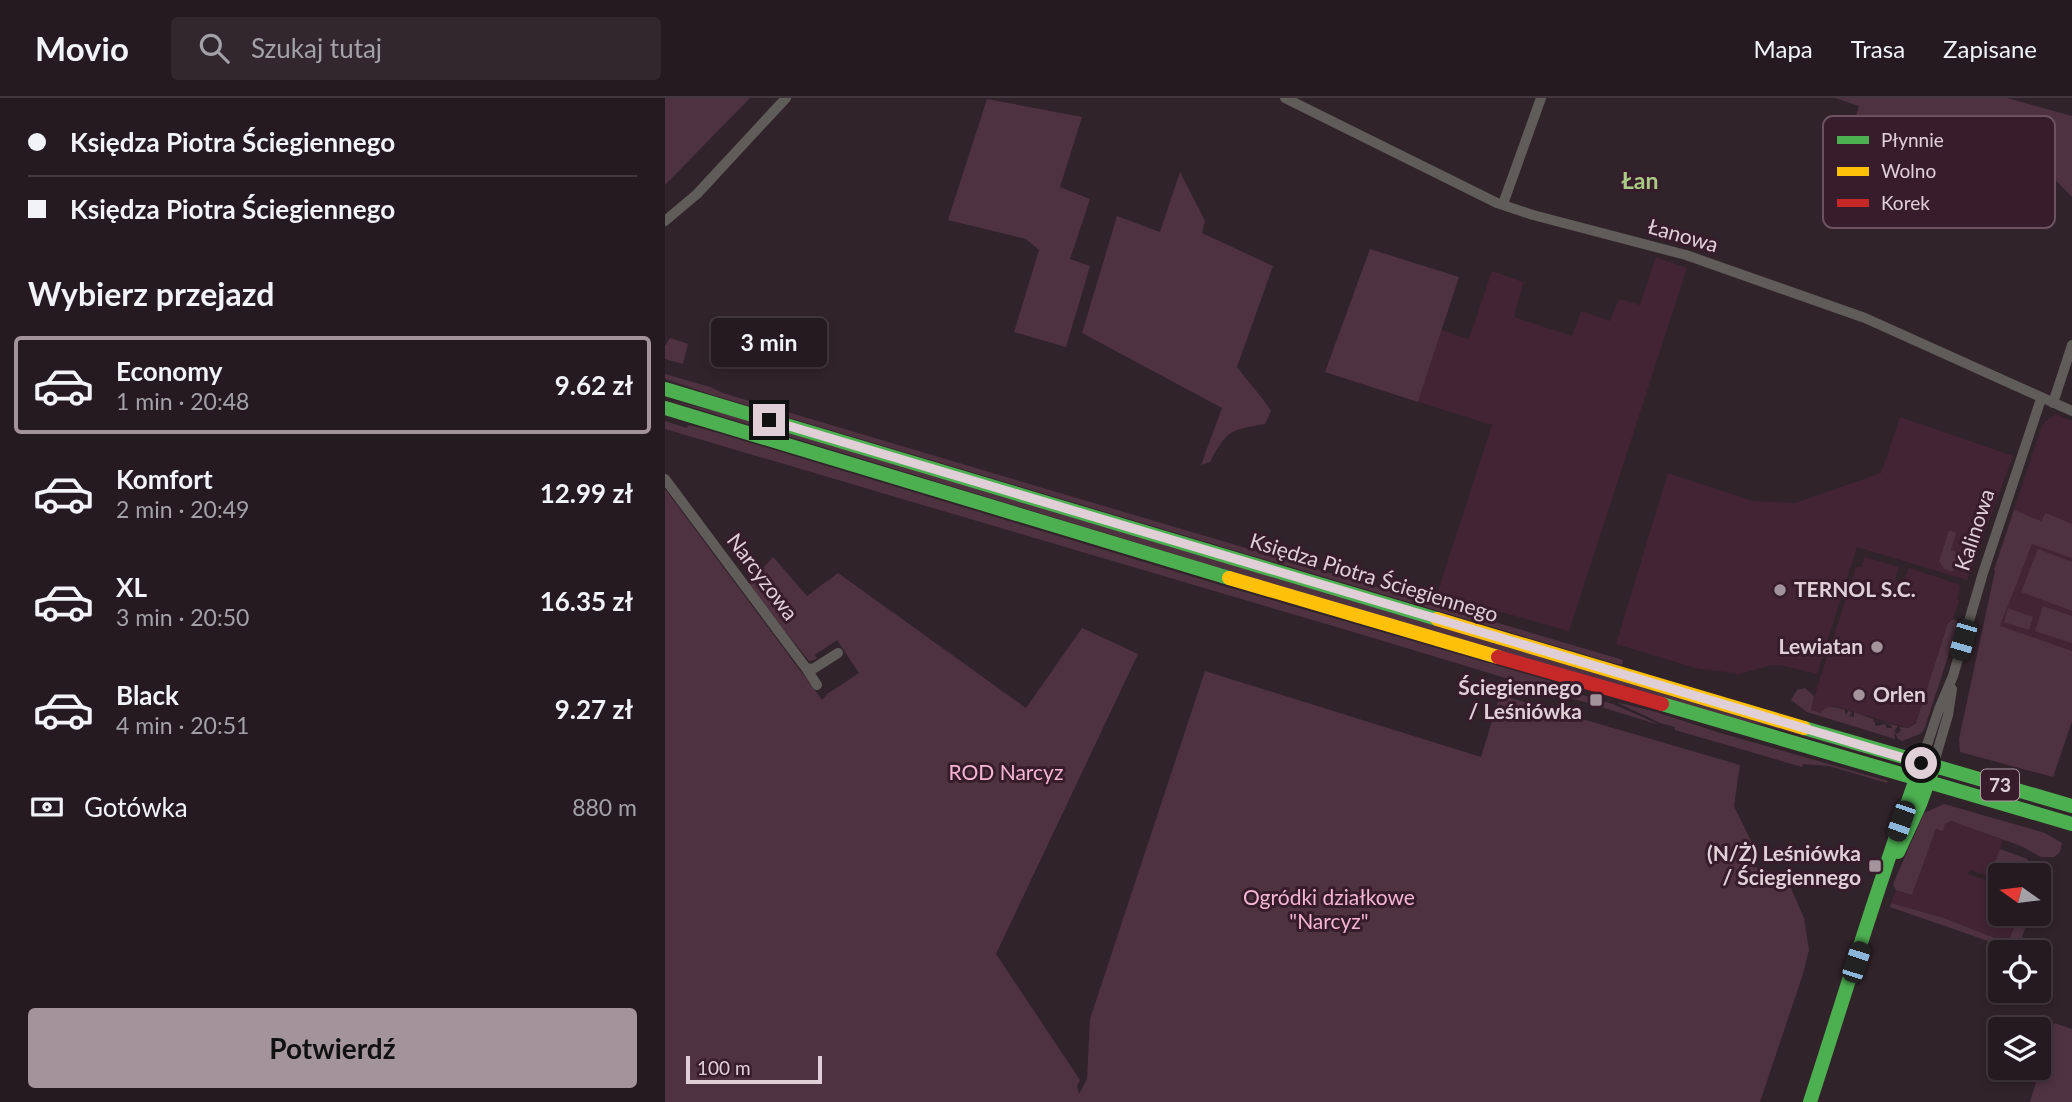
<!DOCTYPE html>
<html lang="pl">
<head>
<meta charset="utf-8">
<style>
  :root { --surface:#251a20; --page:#31272d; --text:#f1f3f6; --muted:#a3a1a5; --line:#42383e; --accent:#a3939a }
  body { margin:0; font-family:Lato,sans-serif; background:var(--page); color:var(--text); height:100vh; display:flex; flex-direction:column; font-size:26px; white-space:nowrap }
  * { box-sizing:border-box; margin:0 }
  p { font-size:23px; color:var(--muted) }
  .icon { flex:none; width:38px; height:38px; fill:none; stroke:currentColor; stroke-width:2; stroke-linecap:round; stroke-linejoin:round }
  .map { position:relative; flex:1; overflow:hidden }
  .panel { display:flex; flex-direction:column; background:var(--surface); width:665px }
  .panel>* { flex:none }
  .guide { display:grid; align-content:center; height:154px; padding:0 28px; background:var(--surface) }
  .needle { width:46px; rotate:284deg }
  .buttons { position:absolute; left:1323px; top:765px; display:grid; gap:14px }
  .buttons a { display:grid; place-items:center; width:63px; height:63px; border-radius:7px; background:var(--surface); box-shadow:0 4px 10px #0003,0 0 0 2px var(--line); font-size:35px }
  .scale { position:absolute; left:21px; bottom:18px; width:136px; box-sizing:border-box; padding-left:7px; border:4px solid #e1cfd7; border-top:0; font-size:19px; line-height:24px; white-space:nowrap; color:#e1cfd7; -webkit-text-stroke:5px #371d2b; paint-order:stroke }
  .end { position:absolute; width:32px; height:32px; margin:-16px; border:9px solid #e1cfd7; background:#111; box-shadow:0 0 0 4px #111 }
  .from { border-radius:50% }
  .bubble { position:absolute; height:49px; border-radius:7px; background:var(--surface); box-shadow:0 4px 10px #0003,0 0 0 2px var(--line); font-size:23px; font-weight:700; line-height:49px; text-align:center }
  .car { position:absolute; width:21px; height:42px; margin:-21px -10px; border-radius:9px; box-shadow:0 0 5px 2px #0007; background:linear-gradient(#222 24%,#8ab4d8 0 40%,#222 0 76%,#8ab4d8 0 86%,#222 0) }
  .guide b { display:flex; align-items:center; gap:24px; height:66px; font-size:26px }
  .guide b+b { border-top:2px solid var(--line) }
  .guide i { width:18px; height:18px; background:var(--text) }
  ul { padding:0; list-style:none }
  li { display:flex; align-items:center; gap:21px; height:98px; margin:0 14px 10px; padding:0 14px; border:4px solid transparent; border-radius:7px }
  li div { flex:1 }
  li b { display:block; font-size:26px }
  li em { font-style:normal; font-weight:700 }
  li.on { border-color:var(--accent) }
  li>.icon { width:63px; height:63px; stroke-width:1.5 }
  h2 { padding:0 28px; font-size:32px; line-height:84px }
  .pay { display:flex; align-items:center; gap:18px; height:77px; padding:0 28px; font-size:26px }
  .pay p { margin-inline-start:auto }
  .button { display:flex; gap:14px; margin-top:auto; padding:14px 28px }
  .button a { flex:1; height:80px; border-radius:7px; background:var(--accent); color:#111; font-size:28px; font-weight:700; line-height:80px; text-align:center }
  header { display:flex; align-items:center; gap:42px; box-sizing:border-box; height:98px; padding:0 35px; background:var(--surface); border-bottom:2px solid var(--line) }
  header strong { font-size:33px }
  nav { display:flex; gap:38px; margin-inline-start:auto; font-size:24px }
  .search { width:490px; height:63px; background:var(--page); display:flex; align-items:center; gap:18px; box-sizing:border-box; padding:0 24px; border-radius:7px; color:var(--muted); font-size:26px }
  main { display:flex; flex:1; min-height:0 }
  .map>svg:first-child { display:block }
  .built { fill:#422434 }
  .green { fill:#4e3240 }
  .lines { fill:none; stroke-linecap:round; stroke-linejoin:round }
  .street { stroke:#5f5c5a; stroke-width:10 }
  .fast { stroke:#4caf50; stroke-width:14 }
  .slow { stroke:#ffc107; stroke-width:14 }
  .jam { stroke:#c62828; stroke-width:14 }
  .route { stroke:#e1cfd7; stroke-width:9 }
  .poi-dot { fill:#a3939a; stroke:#371d2b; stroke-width:2.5 }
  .labels { text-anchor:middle; stroke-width:6; stroke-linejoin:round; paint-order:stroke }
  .shield { fill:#371d2b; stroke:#ae9aa3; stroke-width:2 }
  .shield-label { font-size:19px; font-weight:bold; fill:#e1cfd7 }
  .street-label { font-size:21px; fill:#e1cfd7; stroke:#371d2b }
  .poi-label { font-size:21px; font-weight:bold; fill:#e1cfd7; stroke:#371d2b; text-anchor:end }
  .park-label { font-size:21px; fill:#f5b5d4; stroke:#371d2b }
  .neighbourhood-label { font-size:23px; font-weight:bold; fill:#aacb85; stroke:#371d2b }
  .key { fill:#371d2b; stroke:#6a525f; stroke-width:2 }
  .key-label { font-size:19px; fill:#e1cfd7 }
</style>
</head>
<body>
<header>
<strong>Movio</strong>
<div class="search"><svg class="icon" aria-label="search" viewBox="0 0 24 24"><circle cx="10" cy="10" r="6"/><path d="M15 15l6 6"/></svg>Szukaj tutaj</div>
<nav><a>Mapa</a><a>Trasa</a><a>Zapisane</a></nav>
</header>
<main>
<section class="panel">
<div class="guide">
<b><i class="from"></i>Księdza Piotra Ściegiennego</b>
<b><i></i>Księdza Piotra Ściegiennego</b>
</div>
<h2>Wybierz przejazd</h2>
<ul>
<li class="on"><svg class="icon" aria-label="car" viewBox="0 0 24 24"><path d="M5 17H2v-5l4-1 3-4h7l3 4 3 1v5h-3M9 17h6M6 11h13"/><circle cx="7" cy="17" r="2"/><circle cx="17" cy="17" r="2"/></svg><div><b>Economy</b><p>1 min · 20:48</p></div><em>9.62 zł</em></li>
<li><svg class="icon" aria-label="car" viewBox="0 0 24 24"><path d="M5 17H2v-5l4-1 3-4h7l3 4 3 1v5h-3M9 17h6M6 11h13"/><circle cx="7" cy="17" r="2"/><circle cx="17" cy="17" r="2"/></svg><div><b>Komfort</b><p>2 min · 20:49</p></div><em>12.99 zł</em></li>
<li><svg class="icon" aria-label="car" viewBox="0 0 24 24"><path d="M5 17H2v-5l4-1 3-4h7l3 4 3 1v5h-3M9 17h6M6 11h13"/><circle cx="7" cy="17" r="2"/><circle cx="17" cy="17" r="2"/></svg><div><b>XL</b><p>3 min · 20:50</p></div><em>16.35 zł</em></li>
<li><svg class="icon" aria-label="car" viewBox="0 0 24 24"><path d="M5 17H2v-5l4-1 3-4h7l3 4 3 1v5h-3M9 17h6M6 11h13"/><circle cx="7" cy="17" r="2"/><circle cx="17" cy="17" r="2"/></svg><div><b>Black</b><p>4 min · 20:51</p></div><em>9.27 zł</em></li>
</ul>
<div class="pay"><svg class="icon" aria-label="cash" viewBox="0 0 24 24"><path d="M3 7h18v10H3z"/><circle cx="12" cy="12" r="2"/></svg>Gotówka<p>880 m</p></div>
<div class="button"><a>Potwierdź</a></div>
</section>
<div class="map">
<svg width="1407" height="1004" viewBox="0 0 1407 1004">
  <rect width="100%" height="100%" fill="#31232a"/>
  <path class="built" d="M 991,159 L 1022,170 L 904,533 L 772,496 L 827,327 L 753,304 L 776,232 L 804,241 L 827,173 L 858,184 L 849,219 L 907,238 L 916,213 L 945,223 L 954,201 L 975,207 Z
    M 1391,316 L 1407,323 L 1407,623 L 1388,679 L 1295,654 L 1294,641 L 1330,473 L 1330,468 L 1377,328 L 1381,323 Z
    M 1235,319 L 1348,358 L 1302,482 L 1192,449 L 1152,576 L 1115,567 L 1107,567 L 1071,577 L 1071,575 L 1034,571 L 951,546 L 1003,375 L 1088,403 L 1130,405 L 1216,375 Z
    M 1200,459 L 1234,469 L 1230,482 L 1235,484 L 1239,482 L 1244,470 L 1296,487 L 1292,500 L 1294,503 L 1288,521 L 1283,525 L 1252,622 L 1244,630 L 1168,608 L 1156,615 L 1145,612 L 1191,469 L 1196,469 Z
    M 1287,723 L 1338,742 L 1325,779 L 1305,772 L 1303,776 L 1335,787 L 1335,816 L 1354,816 L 1344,845 L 1279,820 L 1226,805 L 1231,792 L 1247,797 L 1271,731 L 1278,730 L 1281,725 Z"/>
  <path class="green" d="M 0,0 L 85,0 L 0,87 Z
    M 1170,0 L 1342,0 L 1407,18 L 1407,99 L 1363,54 L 1287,32 L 1252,20 L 1231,91 L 1177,67 L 1194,8 Z
    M 322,1 L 417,19 L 395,89 L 425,101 L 405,161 L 425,168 L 401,249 L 349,234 L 374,152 L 361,141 L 283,122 Z
    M 515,74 L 540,123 L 537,135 L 608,168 L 572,269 C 583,284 596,297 606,313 L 600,326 C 565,332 562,332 545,364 L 536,367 L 557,310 L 417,235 L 452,118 L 495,134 Z
    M 705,151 L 794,179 L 753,304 L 660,274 Z
    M 5,240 L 23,246 L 18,266 L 0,261 L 0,248 Z
    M 0,276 L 45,289 L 58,295 L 958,562 L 957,567 L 945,564 L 51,298 L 0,281 Z
    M 0,301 L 57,315 L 1229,664 L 1103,628 L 1057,618 L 729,523 Z
    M 0,323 L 22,330 L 23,327 L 43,332 L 545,484 L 882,582 L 918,595 L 918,597 L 948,606 L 995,627 L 695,536 L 0,331 Z
    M 0,391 L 157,602 L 162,596 L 194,575 L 172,542 L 150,557 L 152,561 L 144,563 L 83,487 L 108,459 L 142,498 L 173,475 L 361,610 L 417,530 L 473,556 L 331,856 L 415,982 L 412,988 L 414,996 L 422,981 L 425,921 L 540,573 L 816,659 L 835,597 L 1075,667 L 1069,708 L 1087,745 L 1083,766 L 1122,781 L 1139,820 L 1144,852 L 1138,876 L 1095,1004 L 0,1004 Z
    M 1349,412 L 1376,423 L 1381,415 L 1407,426 L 1407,460 L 1367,446 L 1335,528 L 1407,553 L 1407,623 L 1388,679 L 1295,654 L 1294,641 L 1330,473 L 1329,472 Z
    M 1284,432 L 1291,435 L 1286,452 L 1294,455 L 1288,474 L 1279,471 L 1274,463 Z
    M 1373,451 L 1407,464 L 1407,513 L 1356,494 Z
    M 1378,508 L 1407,518 L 1407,545 L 1370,533 Z
    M 1343,510 L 1368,519 L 1364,532 L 1339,524 Z
    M 1288,521 L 1292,523 L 1292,531 L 1259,632 L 1255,636 L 1237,643 L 1233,641 L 1229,632 L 1230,641 L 1142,614 L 1126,602 L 1132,592 L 1140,590 L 1149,598 L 1146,612 L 1156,615 C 1163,606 1170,609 1180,612 L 1180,615 L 1182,616 L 1183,613 L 1187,614 L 1184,618 L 1189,619 L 1189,614 L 1208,621 L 1211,628 L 1220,626 L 1222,630 L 1227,630 L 1226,627 L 1218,624 L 1233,628 L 1230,632 L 1231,635 L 1233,636 L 1236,632 L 1234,629 L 1244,630 L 1251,625 L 1283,525 Z
    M 951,604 L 991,614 L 1052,634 L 1223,683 L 1222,685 L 1164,668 L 1138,666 L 1137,669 L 1010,632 L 1010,629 L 995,625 Z
    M 1279,706 L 1380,735 L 1397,745 L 1395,754 L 1389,759 L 1376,759 L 1356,748 L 1286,723 L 1280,726 L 1278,733 L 1271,731 L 1247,797 L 1231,792 L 1228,787 L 1229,784 L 1259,715 Z
    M 1335,751 L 1362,761 L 1377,780 L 1374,790 L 1374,777 L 1335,777 L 1335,787 L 1322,783 Z
    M 1226,805 L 1279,820 L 1343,845 L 1354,816 L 1365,816 L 1352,853 L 1225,809 Z
    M 1389,925 L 1407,931 L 1407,1004 L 1365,1004 Z"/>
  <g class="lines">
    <path class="street" d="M 620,0 L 832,105 L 868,117 L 1021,157 L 1200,220 L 1407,313
      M 838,106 L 876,0
      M 0,123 L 32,96 L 121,0
      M 1388,305 L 1407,247
      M 0,381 L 141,570 L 148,571 L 173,555
      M 141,570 L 152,587
      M 1256,665 L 1274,611 L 1288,578 L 1318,475 L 1376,301
      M 1268,668 L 1283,617 L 1287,591"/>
    <path class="fast" d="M 0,291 L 772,521
      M 0,310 L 564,480
      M 997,606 L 1407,726
      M 1139,630 L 1407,708
      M 1233,754 L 1255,706 L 1267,673
      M 1145,1004 C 1181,893 1215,780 1255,670"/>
    <path class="slow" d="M 564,480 L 833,559
      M 772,521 L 1139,630"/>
    <path class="jam" d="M 833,559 L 997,606"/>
  </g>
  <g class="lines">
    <path class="route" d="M 104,322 L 1256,665"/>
  </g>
  <g class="poi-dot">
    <circle cx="1115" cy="492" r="7"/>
    <circle cx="1212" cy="549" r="7"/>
    <circle cx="1194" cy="597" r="7"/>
    <rect x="924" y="595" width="14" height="14" rx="3.5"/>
    <rect x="1203" y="761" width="14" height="14" rx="3.5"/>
  </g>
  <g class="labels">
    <rect class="shield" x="1316" y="671.5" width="38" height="31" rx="5"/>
    <g class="shield-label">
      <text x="1335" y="694">73</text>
    </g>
    <g class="street-label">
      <text transform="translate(1018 138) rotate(16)" y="7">Łanowa</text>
      <text transform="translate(1310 432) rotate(-72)" y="7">Kalinowa</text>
      <text transform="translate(97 479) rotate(53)" y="7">Narcyzowa</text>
      <text transform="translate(709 480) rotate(17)" y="7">Księdza Piotra Ściegiennego</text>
    </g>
    <g class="poi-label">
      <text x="1129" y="499" text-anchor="start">TERNOL S.C.</text>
      <text x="1198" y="556">Lewiatan</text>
      <text x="917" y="597">Ściegiennego<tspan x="917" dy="24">/ Leśniówka</tspan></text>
      <text x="1208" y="604" text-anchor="start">Orlen</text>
      <text x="1196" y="763">(N/Ż) Leśniówka<tspan x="1196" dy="24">/ Ściegiennego</tspan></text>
    </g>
    <g class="park-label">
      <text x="341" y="682">ROD Narcyz</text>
      <text x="664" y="807">Ogródki działkowe<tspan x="664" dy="24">"Narcyz"</tspan></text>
    </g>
    <g class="neighbourhood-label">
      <text x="975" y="91">Łan</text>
    </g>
  </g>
  <rect x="1158" y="18" width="232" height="112" rx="10" class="key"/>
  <rect x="1172" y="38" width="32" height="8" fill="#4caf50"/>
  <rect x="1172" y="69" width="32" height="9" fill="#ffc107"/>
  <rect x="1172" y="101" width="32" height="8" fill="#c62828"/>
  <g class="key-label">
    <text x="1216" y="49">Płynnie</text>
    <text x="1216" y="80">Wolno</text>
    <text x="1216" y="112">Korek</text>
  </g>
</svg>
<div class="buttons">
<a><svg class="needle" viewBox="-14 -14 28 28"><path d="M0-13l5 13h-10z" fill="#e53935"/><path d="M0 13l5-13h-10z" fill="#a3a1a5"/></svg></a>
<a><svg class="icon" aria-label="locate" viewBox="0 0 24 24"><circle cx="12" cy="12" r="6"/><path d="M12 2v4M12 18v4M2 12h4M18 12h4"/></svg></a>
<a><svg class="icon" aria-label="layers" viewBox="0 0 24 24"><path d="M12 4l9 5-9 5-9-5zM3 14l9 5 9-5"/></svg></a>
</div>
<div class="scale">100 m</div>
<i class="end from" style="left:1256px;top:665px"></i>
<i class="end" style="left:104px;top:322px"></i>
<div class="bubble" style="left:46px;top:220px;width:116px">3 min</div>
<i class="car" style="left:1298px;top:542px;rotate:196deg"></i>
<i class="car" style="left:1236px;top:723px;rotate:199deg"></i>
<i class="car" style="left:1191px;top:864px;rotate:18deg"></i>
</div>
</main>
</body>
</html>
